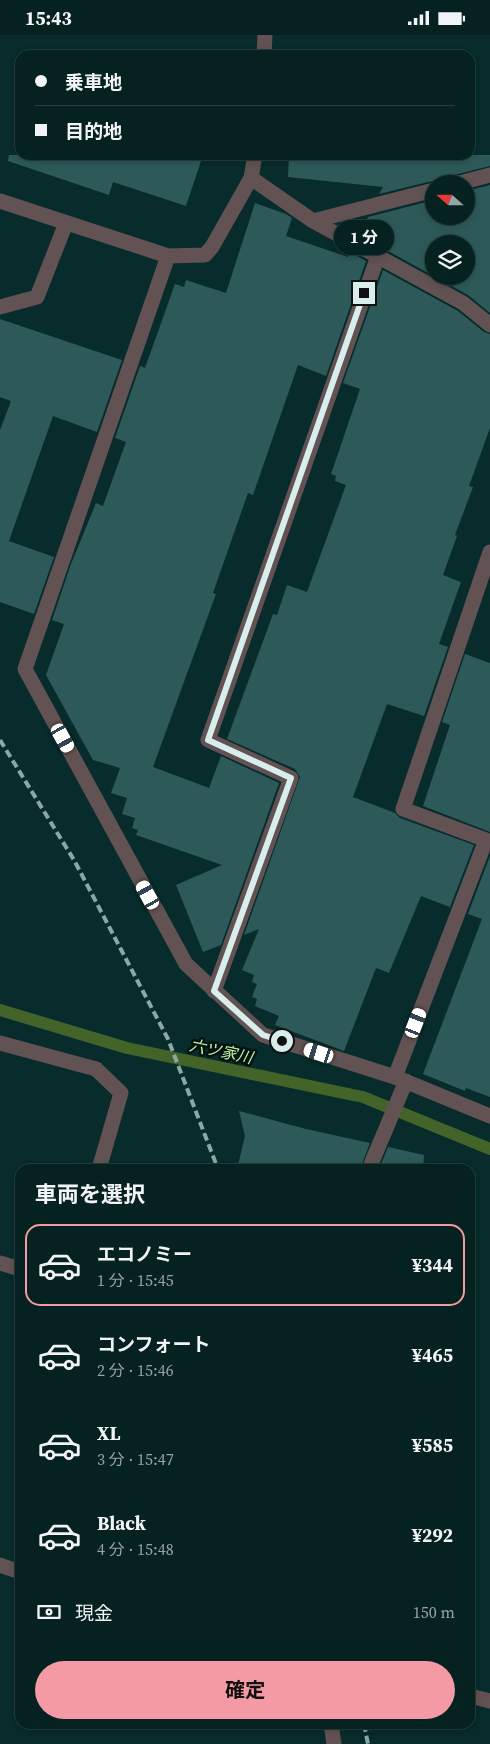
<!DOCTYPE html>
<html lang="ja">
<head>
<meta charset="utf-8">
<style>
  :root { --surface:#052120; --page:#0e2929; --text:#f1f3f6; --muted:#97a3a5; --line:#263e3e; --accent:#f49aa4 }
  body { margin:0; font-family:"Source Serif 4","Noto Sans JP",serif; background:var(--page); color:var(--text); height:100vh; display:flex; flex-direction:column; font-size:19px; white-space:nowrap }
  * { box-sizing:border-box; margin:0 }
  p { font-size:16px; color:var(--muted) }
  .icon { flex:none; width:28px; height:28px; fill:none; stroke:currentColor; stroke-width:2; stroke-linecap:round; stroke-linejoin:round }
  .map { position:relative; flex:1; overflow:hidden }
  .details { position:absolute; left:15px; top:1129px; width:460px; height:565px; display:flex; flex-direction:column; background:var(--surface); border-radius:15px; box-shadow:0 2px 8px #0003,0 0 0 1px var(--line) }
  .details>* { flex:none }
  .top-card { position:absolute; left:15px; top:15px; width:460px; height:110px; border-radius:15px; box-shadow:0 2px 8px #0003,0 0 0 1px var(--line); display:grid; align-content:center; height:110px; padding:0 20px; background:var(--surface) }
  .needle { width:32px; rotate:291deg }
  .buttons { position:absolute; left:425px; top:140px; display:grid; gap:10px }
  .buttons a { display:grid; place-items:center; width:50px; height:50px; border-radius:50%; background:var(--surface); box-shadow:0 2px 8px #0003,0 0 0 1px var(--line); font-size:25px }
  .end { position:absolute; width:22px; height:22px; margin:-11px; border:6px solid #d7eeed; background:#111; box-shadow:0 0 0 2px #111 }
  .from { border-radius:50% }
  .bubble { position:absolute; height:35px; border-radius:18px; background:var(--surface); box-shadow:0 2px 8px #0003,0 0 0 1px var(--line); font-size:16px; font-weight:700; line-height:35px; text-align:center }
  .car { position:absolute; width:15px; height:30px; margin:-15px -8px; border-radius:6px; box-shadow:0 0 4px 1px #0007; background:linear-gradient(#fff 24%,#345 0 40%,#fff 0 76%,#345 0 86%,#fff 0) }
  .top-card b { display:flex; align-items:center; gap:18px; height:48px; font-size:19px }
  .top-card b+b { border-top:1px solid var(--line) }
  .top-card i { width:12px; height:12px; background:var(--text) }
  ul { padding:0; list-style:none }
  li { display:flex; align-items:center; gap:15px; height:82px; margin:0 10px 8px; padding:0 10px; border:2px solid transparent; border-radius:15px }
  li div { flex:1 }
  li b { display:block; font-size:19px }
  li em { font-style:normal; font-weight:700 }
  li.selected { border-color:var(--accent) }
  li>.icon { width:45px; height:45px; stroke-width:1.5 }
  h2 { padding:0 20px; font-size:22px; line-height:60px }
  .pay { display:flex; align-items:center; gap:12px; height:55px; padding:0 20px; font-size:19px }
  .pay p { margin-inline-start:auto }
  .button { display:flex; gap:10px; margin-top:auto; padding:10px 20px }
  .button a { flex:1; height:58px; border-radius:30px; background:var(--accent); color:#111; font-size:20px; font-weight:700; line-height:58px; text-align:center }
  .status { display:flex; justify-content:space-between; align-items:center; height:35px; padding:0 25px; background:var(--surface); direction:ltr }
  .status svg { height:14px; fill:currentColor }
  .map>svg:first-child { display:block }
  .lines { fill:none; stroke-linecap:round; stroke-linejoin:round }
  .stream { stroke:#436329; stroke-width:12 }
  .building { fill:#2d5a59; fill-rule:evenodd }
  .service { stroke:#635253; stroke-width:15 }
  .minor { stroke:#635253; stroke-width:15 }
  .rail { stroke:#8ba7a6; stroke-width:4; stroke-dasharray:8 4; stroke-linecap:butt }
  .route { stroke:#d7eeed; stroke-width:6 }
  .labels { text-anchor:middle; stroke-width:5; stroke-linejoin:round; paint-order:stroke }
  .water-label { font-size:16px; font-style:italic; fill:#c3f59e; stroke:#021212 }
</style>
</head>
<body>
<div class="status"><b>15:43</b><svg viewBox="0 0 49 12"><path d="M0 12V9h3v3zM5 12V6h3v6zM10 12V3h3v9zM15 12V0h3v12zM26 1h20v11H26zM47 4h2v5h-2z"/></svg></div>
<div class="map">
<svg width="490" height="1709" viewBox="0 0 490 1709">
  <rect width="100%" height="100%" fill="#072c2b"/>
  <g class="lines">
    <path class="stream" d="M 0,975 L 127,1013 L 363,1062 L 490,1114"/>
  </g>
  <path class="building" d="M 9,120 L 203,120 L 186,171 L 113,147 L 109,160 L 8,126 Z
    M 289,120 L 490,120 L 490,131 L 454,140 L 449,143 L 447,149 L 432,146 L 379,159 L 383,152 L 288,142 Z
    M 490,150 L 490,278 L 468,260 L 359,200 L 368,182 L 434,165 L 434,181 L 466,181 L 466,156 ZM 434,209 L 466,209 L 466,241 L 434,241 Z
    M 255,168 L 286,179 L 292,183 L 286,201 L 348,222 L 350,217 L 366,226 L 326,341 L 298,330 L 253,460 L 248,458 L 213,558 L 216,559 L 153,732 L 209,753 L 221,721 L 279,748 L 221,910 L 203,917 L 176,850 L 222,830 L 136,800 L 138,795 L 132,793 L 135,783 L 122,779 L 127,763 L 111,758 L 120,733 L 93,725 L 46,640 L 64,589 L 52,585 L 71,529 L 96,468 L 103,471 L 126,407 L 115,403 L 140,331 L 145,333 L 175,249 L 184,252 L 186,245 L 226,258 Z
    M 383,235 L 458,276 L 484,297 L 490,299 L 490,393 L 469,451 L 473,452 L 455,500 L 457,501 L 443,540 L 461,547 L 439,609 L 448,612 L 424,681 L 387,669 L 353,762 L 395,778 L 400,783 L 474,810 L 450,872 L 421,861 L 389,938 L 376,933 L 344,1016 L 275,990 L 279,981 L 255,971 L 257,964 L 252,962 L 257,949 L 252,947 L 254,940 L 242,935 L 259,894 L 244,900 L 300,742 L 295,734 L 227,704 L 273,579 L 277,580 L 287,550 L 307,557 L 346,450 L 335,446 L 336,441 L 331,439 L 360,354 L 343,348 Z
    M 0,284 L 122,325 L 97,397 L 53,381 L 9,506 L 54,522 L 34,579 L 0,567 L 0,395 L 11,366 L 0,362 Z
    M 465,619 L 490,628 L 490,797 L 423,771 L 450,690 L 442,687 Z
    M 490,821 L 490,1062 L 466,1053 L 465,1056 L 423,1039 L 482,884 L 468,879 Z
    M 239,1076 L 306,1094 L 370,1108 L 360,1134 L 237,1134 L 245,1101 Z
    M 388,1112 L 424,1120 L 423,1134 L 379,1134 Z"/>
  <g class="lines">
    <path class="service" d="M 96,1034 L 121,1058 L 99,1134
      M 369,1134 L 406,1046
      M 0,1228 L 20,1234"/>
    <path class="minor" d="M 264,20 L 265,0
      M 251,143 L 313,186 L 463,268 L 490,290
      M 456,149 L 490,140
      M 0,166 L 168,221 L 205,220 L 212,212 L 251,143 L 255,120
      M 313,186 L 434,155
      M 168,221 L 25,634 L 186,929 L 263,1000 L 395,1042 L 490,1081
      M 0,272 L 37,262 L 66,188
      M 214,956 L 291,743 L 208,705 L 378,221
      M 0,1008 L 96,1034
      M 395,1042 L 486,805 L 403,774 L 490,517
      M 0,1530 L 20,1537
      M 470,1661 L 490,1666
      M 331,1689 L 334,1709"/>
    <path class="rail" d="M 0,705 L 74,825 L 168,1004 L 218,1134
      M 364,1689 L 368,1709"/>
  </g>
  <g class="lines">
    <path class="route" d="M 282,1006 L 263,1000 L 214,956 L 291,743 L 208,705 L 364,258"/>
  </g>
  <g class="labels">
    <g class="water-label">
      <text transform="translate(221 1016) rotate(12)" y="6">六ツ家川</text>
    </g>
  </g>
</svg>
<div class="buttons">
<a><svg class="needle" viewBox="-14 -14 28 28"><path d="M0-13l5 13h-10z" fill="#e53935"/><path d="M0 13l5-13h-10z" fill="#97a3a5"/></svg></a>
<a><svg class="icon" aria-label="layers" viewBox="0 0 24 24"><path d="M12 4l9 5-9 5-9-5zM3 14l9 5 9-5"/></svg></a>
</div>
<i class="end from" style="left:282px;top:1006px"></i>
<i class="end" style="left:364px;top:258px"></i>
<div class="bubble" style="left:334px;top:185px;width:60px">1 分</div>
<i class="car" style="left:63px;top:703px;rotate:151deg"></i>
<i class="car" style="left:148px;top:860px;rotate:331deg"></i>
<i class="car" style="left:416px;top:988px;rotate:21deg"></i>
<i class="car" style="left:319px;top:1018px;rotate:288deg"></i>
<div class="top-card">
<b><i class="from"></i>乗車地</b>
<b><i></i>目的地</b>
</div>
<section class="details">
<h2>車両を選択</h2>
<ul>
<li class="selected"><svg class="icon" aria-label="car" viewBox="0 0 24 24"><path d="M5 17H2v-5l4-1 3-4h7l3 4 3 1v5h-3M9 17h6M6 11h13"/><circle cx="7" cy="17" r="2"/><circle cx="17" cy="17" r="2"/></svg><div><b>エコノミー</b><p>1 分 · 15:45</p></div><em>¥344</em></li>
<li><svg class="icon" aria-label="car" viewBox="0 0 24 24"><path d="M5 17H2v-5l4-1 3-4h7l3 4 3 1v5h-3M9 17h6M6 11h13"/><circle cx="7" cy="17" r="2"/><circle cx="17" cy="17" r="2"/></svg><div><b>コンフォート</b><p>2 分 · 15:46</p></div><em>¥465</em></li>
<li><svg class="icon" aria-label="car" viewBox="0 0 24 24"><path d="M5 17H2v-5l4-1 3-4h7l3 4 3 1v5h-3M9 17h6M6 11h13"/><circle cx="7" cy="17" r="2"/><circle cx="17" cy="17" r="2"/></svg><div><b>XL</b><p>3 分 · 15:47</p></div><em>¥585</em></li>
<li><svg class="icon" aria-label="car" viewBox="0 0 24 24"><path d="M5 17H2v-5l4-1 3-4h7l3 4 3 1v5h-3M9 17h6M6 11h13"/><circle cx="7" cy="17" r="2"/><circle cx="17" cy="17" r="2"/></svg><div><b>Black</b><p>4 分 · 15:48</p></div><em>¥292</em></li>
</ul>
<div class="pay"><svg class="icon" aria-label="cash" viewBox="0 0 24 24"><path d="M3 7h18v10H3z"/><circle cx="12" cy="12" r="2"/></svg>現金<p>150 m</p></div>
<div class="button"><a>確定</a></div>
</section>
</div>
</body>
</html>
